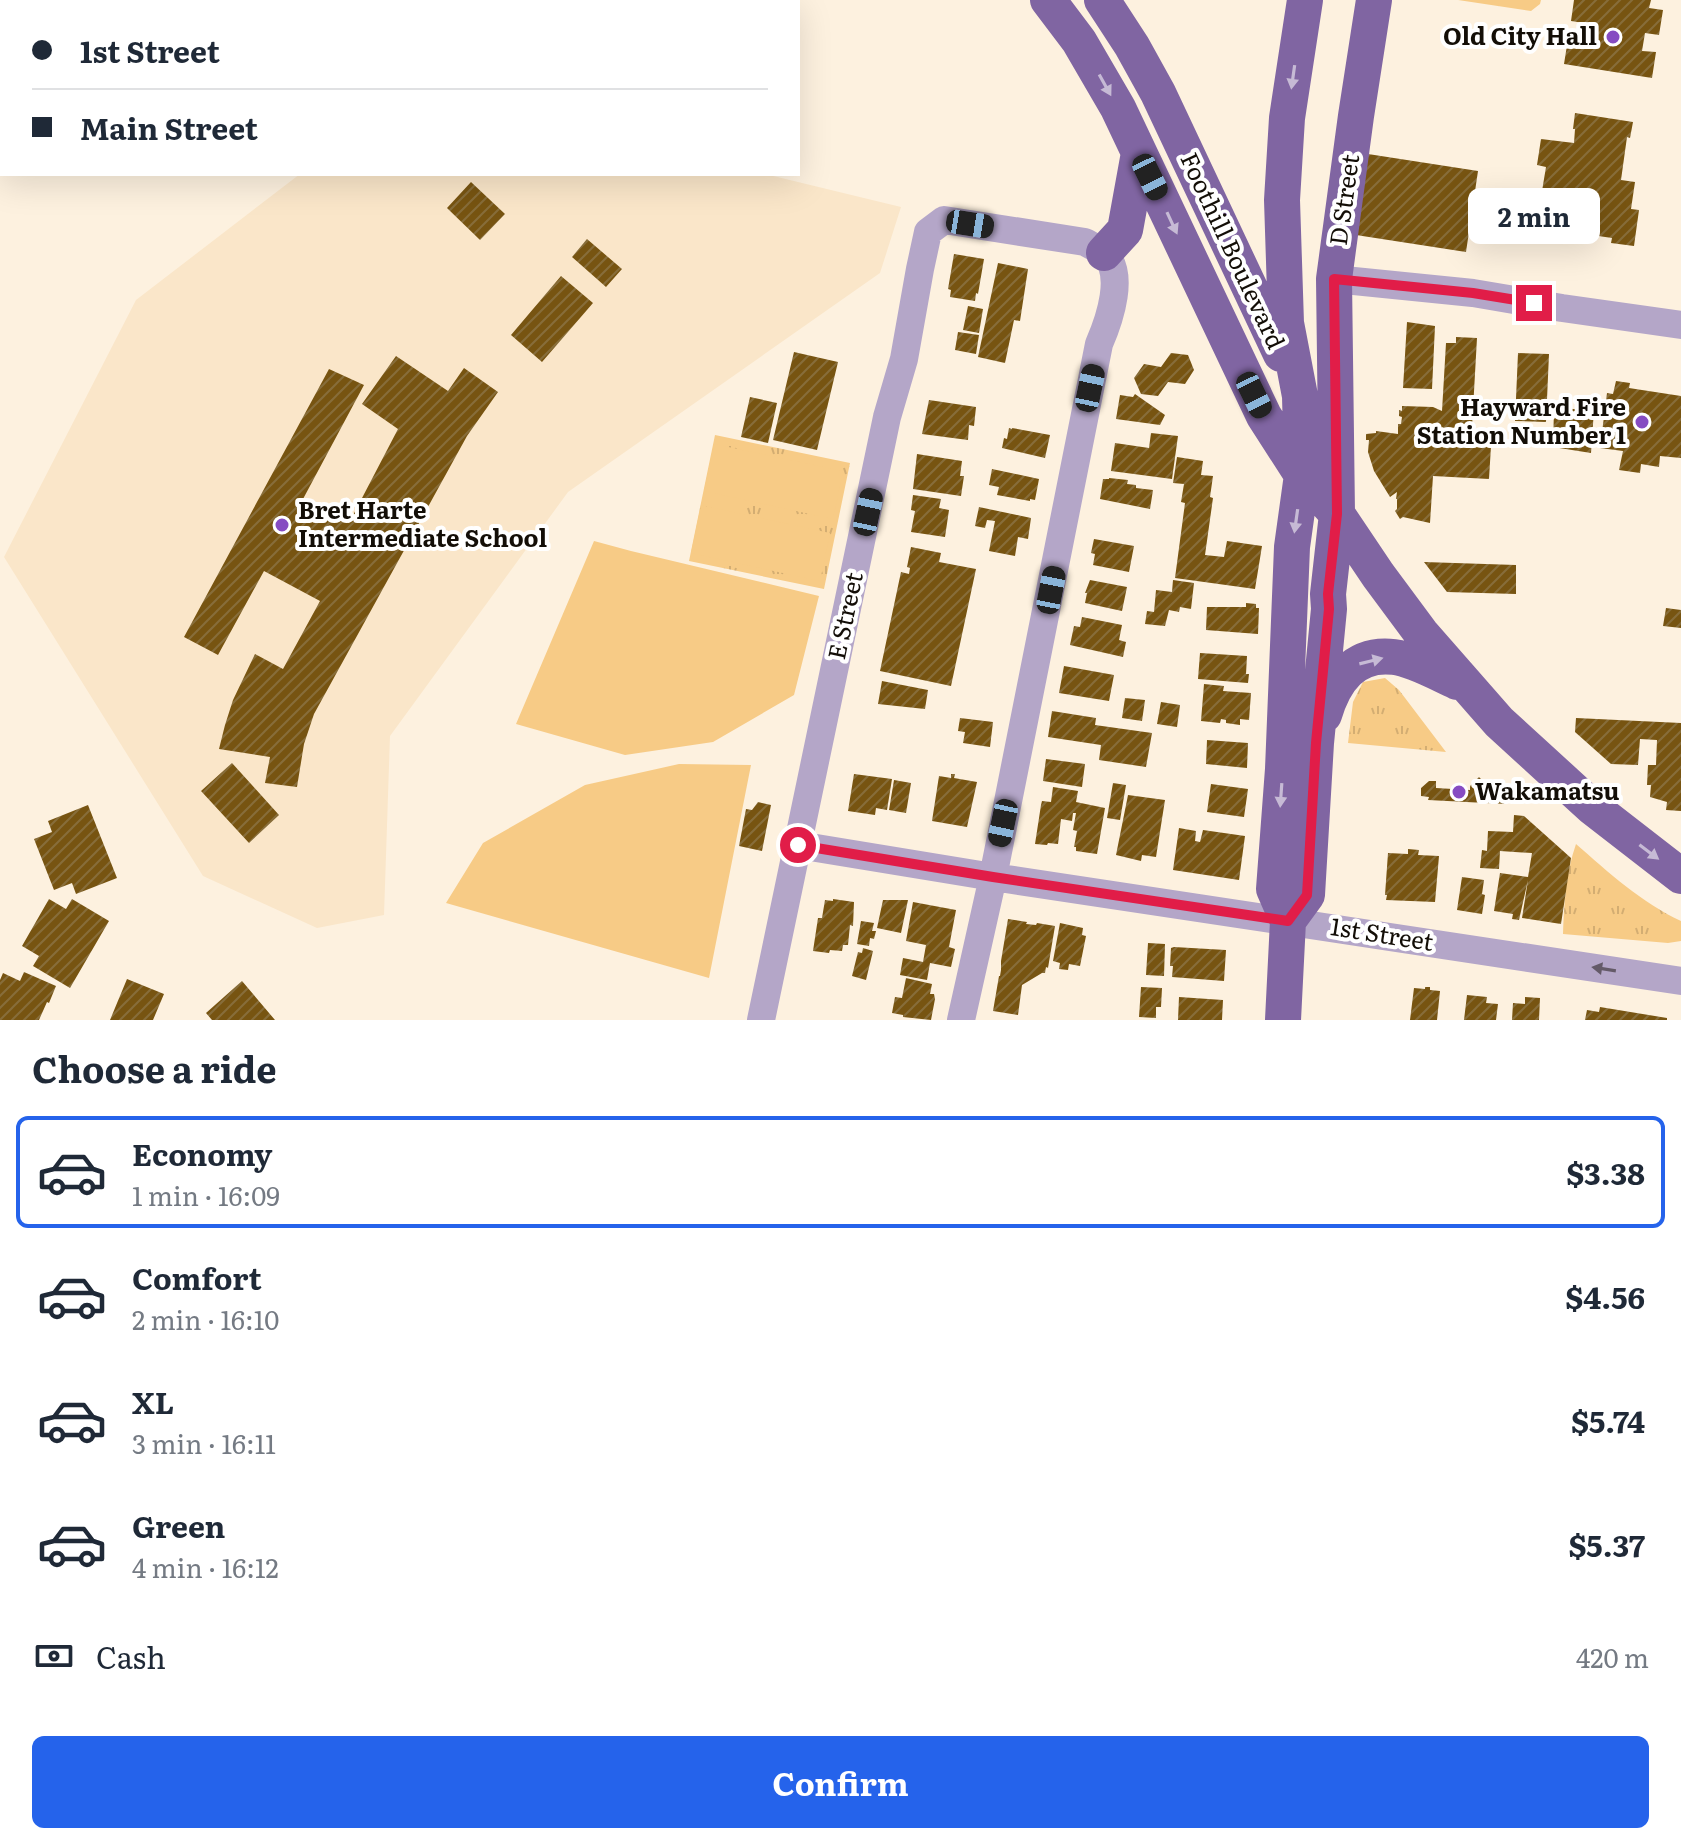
<!DOCTYPE html>
<html lang="en">
<head>
<meta charset="utf-8">
<style>
  :root { --surface:#fff; --page:#f6f6f7; --text:#1f2937; --muted:#747a83; --line:#e0e1e3; --accent:#2563eb }
  body { margin:0; font-family:Literata,serif; background:var(--page); color:var(--text); height:100vh; display:flex; flex-direction:column; font-size:30px; white-space:nowrap }
  * { box-sizing:border-box; margin:0 }
  p { font-size:26px; color:var(--muted) }
  .icon { flex:none; width:44px; height:44px; fill:none; stroke:currentColor; stroke-width:2; stroke-linecap:round; stroke-linejoin:round }
  .map { position:relative; height:1020px; overflow:hidden }
  .details { display:flex; flex-direction:column; background:var(--surface); flex:1 }
  .details>* { flex:none }
  .banner { position:absolute; left:0px; top:0px; width:800px; height:176px; box-shadow:0 8px 32px #0002; display:grid; align-content:center; height:176px; padding:0 32px; background:var(--surface) }
  .end { position:absolute; width:36px; height:36px; margin:-18px; border:10px solid #e11d48; background:#fff; box-shadow:0 0 0 4px #fff }
  .from { border-radius:50% }
  .bubble { position:absolute; height:56px; border-radius:12px; background:var(--surface); box-shadow:0 8px 32px #0002; font-size:26px; font-weight:700; line-height:56px; text-align:center }
  .car { position:absolute; width:24px; height:48px; margin:-24px -12px; border-radius:10px; box-shadow:0 0 6px 2px #0007; background:linear-gradient(#222 24%,#8ab4d8 0 40%,#222 0 76%,#8ab4d8 0 86%,#222 0) }
  .banner b { display:flex; align-items:center; gap:28px; height:76px; font-size:30px }
  .banner b+b { border-top:2px solid var(--line) }
  .banner i { width:20px; height:20px; background:var(--text) }
  ul { padding:0; list-style:none }
  li { display:flex; align-items:center; gap:24px; height:112px; margin:0 16px 12px; padding:0 16px; border:4px solid transparent; border-radius:12px }
  li div { flex:1 }
  li b { display:block; font-size:30px }
  li em { font-style:normal; font-weight:700 }
  li.selected { border-color:var(--accent) }
  li>.icon { width:72px; height:72px; stroke-width:1.5 }
  h2 { padding:0 32px; font-size:36px; line-height:96px }
  .pay { display:flex; align-items:center; gap:20px; height:88px; padding:0 32px; font-size:30px }
  .pay p { margin-inline-start:auto }
  .action { display:flex; gap:16px; margin-top:auto; padding:16px 32px }
  .action a { flex:1; height:92px; border-radius:12px; background:var(--accent); color:#fff; font-size:32px; font-weight:700; line-height:92px; text-align:center }
  .map>svg:first-child { display:block }
  .built { fill:#fae6c9 }
  .park { fill:url(#park-tufts) }
  .pitch { fill:#f7cb86 }
  .building { fill:url(#building-hatch) }
  .lines { fill:none; stroke-linecap:round; stroke-linejoin:round }
  .minor { stroke:#b4a6c8; stroke-width:28 }
  .major { stroke:#8065a2; stroke-width:36 }
  .oneway { fill:#c6bad5 }
  .oneway2 { fill:#645a68 }
  .route { stroke:#e11d48; stroke-width:10 }
  .poi-dot { fill:#864cc2; stroke:#fff; stroke-width:3 }
  .labels { text-anchor:middle; stroke-width:8; stroke-linejoin:round; paint-order:stroke }
  .poi-label { font-size:24px; font-weight:bold; fill:#130e07; stroke:#fff; text-anchor:end }
  .street-label { font-size:24px; fill:#130e07; stroke:#fff }
</style>
</head>
<body>
<div class="map">
<svg width="1681" height="1020" viewBox="0 0 1681 1020">
  <defs>
    <pattern id="park-tufts" width="24" height="20" patternUnits="userSpaceOnUse" patternTransform="scale(2)"><rect width="24" height="20" fill="#f7cb86"/><path d="M3 7l-1-3M5 7V3M7 7l1-3M15 17l-1-3M17 17v-4M19 17l1-3" fill="none" stroke="#d3ad72"/></pattern>
    <pattern id="building-hatch" width="6" height="6" patternUnits="userSpaceOnUse" patternTransform="scale(2)"><rect width="6" height="6" fill="#775411"/><path d="M-1 1l2-2M0 6l6-6M5 7l2-2" fill="none" stroke="#876d3a"/></pattern>
  </defs>
  <rect width="100%" height="100%" fill="#fdf1df"/>
  <path class="built" d="M 300,174 L 765,174 L 901,207 L 880,273 L 568,492 L 390,736 L 384,915 L 317,928 L 203,876 L 4,557 L 136,300 Z"/>
  <path class="park" d="M 1458,0 L 1541,0 L 1540,4 L 1531,11 Z
    M 715,435 L 850,463 L 824,589 L 689,561 Z
    M 1385,678 L 1399,690 L 1446,752 L 1348,743 L 1353,702 L 1363,682 Z
    M 1576,844 C 1608,872 1642,903 1681,921 L 1681,941 L 1668,943 L 1563,934 C 1564,904 1566,872 1576,844 Z"/>
  <path class="pitch" d="M 714,444 L 843,471 L 833,519 L 704,491 Z
    M 701,505 L 830,533 L 820,581 L 691,553 Z
    M 594,541 L 631,551 L 819,596 L 794,695 L 713,742 L 625,755 L 516,724 Z
    M 679,764 L 751,765 L 709,978 L 446,903 L 483,843 L 585,785 Z"/>
  <path class="building" d="M 1574,0 L 1651,0 L 1649,8 L 1663,10 L 1659,35 L 1645,33 L 1642,51 L 1656,52 L 1652,78 L 1564,64 L 1568,39 L 1581,41 L 1584,23 L 1571,21 Z
    M 1575,113 L 1633,122 L 1630,138 L 1627,137 L 1621,180 L 1635,182 L 1631,209 L 1639,210 L 1634,246 L 1611,243 L 1612,238 L 1551,229 L 1550,234 L 1527,230 L 1532,195 L 1541,197 L 1546,167 L 1537,165 L 1541,139 L 1574,143 L 1575,129 L 1573,129 Z
    M 1368,154 L 1478,171 L 1466,252 L 1356,235 Z
    M 471,182 L 505,214 L 480,240 L 447,208 Z
    M 587,239 L 622,269 L 606,287 L 572,257 Z
    M 954,254 L 984,259 L 978,294 L 976,293 L 975,301 L 950,297 L 951,290 L 948,289 Z
    M 998,263 L 1028,269 L 1020,321 L 1014,320 L 1005,363 L 978,357 Z
    M 561,276 L 593,303 L 542,362 L 511,335 Z
    M 968,306 L 983,309 L 979,333 L 963,330 Z
    M 1407,322 L 1435,326 L 1432,389 L 1403,388 Z
    M 958,332 L 979,335 L 976,354 L 955,350 Z
    M 1456,337 L 1477,338 L 1471,445 L 1491,446 L 1489,479 L 1433,476 L 1430,523 L 1403,517 L 1400,519 L 1395,511 L 1397,509 L 1397,499 L 1396,499 L 1397,492 L 1390,497 L 1374,471 L 1368,452 L 1369,440 L 1366,440 L 1366,434 L 1376,433 L 1376,431 L 1398,434 L 1398,424 L 1401,424 L 1402,417 L 1399,416 L 1399,410 L 1402,411 L 1402,406 L 1433,407 L 1442,411 L 1446,343 L 1456,343 Z
    M 794,352 L 838,362 L 817,450 L 773,440 Z
    M 1171,353 L 1188,355 L 1194,370 L 1185,384 L 1168,382 L 1158,396 L 1141,394 L 1134,378 L 1144,364 L 1161,367 Z
    M 1518,353 L 1549,354 L 1546,422 L 1515,421 Z
    M 396,356 L 448,391 L 464,368 L 498,392 L 467,436 L 314,714 L 304,744 L 297,787 L 265,783 L 270,757 L 219,749 L 225,725 L 233,700 L 255,654 L 283,669 L 320,601 L 264,571 L 218,655 L 184,637 L 329,369 L 364,385 L 303,499 L 349,523 L 398,429 L 362,404 Z
    M 1616,381 L 1630,383 L 1629,388 L 1681,396 L 1681,458 L 1660,456 L 1659,467 L 1641,464 L 1640,473 L 1619,470 L 1623,451 L 1600,448 L 1607,393 L 1613,394 Z
    M 1135,394 L 1165,415 L 1160,425 L 1116,419 L 1120,395 L 1133,397 Z
    M 750,397 L 777,403 L 768,443 L 741,437 Z
    M 929,400 L 976,407 L 974,426 L 969,425 L 968,440 L 922,434 Z
    M 1554,408 L 1594,410 L 1591,453 L 1553,447 Z
    M 1009,428 L 1012,429 L 1012,428 L 1050,435 L 1045,458 L 1002,448 L 1004,438 L 1007,439 Z
    M 1151,433 L 1178,436 L 1172,479 L 1111,471 L 1115,443 L 1149,448 Z
    M 917,454 L 962,461 L 960,476 L 964,476 L 961,496 L 913,489 Z
    M 1177,457 L 1203,461 L 1201,475 L 1213,476 L 1210,497 L 1213,498 L 1205,555 L 1224,557 L 1227,541 L 1262,546 L 1255,589 L 1175,578 L 1185,503 L 1181,502 L 1184,484 L 1173,483 Z
    M 992,469 L 1039,479 L 1035,500 L 1030,499 L 1030,501 L 997,495 L 999,487 L 989,485 Z
    M 1109,478 L 1128,480 L 1127,484 L 1136,485 L 1136,488 L 1153,490 L 1150,509 L 1100,499 L 1103,479 L 1109,479 Z
    M 913,495 L 941,499 L 939,508 L 949,510 L 945,537 L 911,532 L 915,511 L 911,510 Z
    M 979,507 L 1031,518 L 1028,539 L 1018,537 L 1015,556 L 989,551 L 995,521 L 987,520 L 985,528 L 975,526 Z
    M 1094,539 L 1134,546 L 1129,572 L 1093,565 L 1095,554 L 1091,553 Z
    M 911,547 L 941,553 L 939,562 L 976,569 L 951,686 L 880,671 L 901,572 L 909,574 L 910,568 L 907,567 Z
    M 1424,562 L 1516,565 L 1516,594 L 1447,592 Z
    M 1090,580 L 1127,587 L 1122,611 L 1085,603 L 1087,593 L 1085,593 Z
    M 1173,580 L 1194,583 L 1191,609 L 1180,607 L 1179,612 L 1169,610 L 1165,626 L 1145,624 L 1147,611 L 1154,612 L 1156,590 L 1172,592 Z
    M 1246,603 L 1256,604 L 1256,608 L 1259,608 L 1258,634 L 1206,630 L 1207,607 L 1246,607 Z
    M 1666,608 L 1681,610 L 1681,628 L 1663,626 Z
    M 1082,617 L 1122,625 L 1119,640 L 1126,642 L 1123,657 L 1070,645 L 1074,626 L 1080,627 Z
    M 1200,653 L 1247,656 L 1246,674 L 1249,674 L 1248,683 L 1198,679 Z
    M 1064,666 L 1114,675 L 1109,701 L 1059,693 Z
    M 882,681 L 928,690 L 925,709 L 878,704 Z
    M 1204,684 L 1224,686 L 1223,691 L 1251,693 L 1249,720 L 1240,719 L 1240,725 L 1226,723 L 1226,720 L 1221,719 L 1220,723 L 1201,721 Z
    M 1125,698 L 1145,700 L 1142,721 L 1122,718 Z
    M 1161,702 L 1180,705 L 1177,727 L 1157,724 Z
    M 1052,711 L 1096,718 L 1095,725 L 1152,733 L 1146,767 L 1099,760 L 1101,745 L 1048,737 Z
    M 960,718 L 993,722 L 990,747 L 963,743 L 965,732 L 958,731 Z
    M 1576,718 L 1681,723 L 1681,811 L 1666,810 L 1667,802 L 1650,797 L 1651,785 L 1647,785 L 1648,765 L 1656,765 L 1657,740 L 1640,739 L 1638,765 L 1611,764 L 1575,732 Z
    M 1207,740 L 1248,743 L 1247,768 L 1206,764 Z
    M 1046,759 L 1085,764 L 1082,787 L 1043,781 Z
    M 232,763 L 279,815 L 249,843 L 201,791 Z
    M 854,774 L 892,779 L 887,810 L 876,808 L 875,815 L 848,811 Z
    M 951,774 L 955,774 L 954,778 L 977,782 L 967,827 L 932,821 L 939,776 L 951,778 Z
    M 1479,777 L 1505,804 L 1428,800 L 1429,797 L 1421,796 L 1421,788 L 1429,781 L 1436,781 L 1436,788 L 1470,790 L 1470,786 Z
    M 894,780 L 911,783 L 906,813 L 889,810 Z
    M 1113,783 L 1126,785 L 1120,820 L 1107,818 Z
    M 1211,784 L 1248,789 L 1244,817 L 1207,812 Z
    M 1053,787 L 1078,791 L 1076,802 L 1105,808 L 1097,854 L 1076,851 L 1076,847 L 1074,847 L 1077,831 L 1073,830 L 1076,813 L 1073,813 L 1072,821 L 1061,819 L 1058,844 L 1048,843 L 1047,845 L 1035,844 L 1041,805 L 1042,801 L 1051,802 Z
    M 1128,795 L 1165,800 L 1156,857 L 1142,855 L 1141,861 L 1116,855 Z
    M 758,802 L 771,805 L 762,851 L 739,846 L 746,809 L 752,810 Z
    M 88,805 L 117,878 L 76,894 L 72,883 L 54,890 L 34,839 L 52,832 L 48,821 Z
    M 1514,815 L 1524,816 L 1571,858 L 1561,924 L 1522,918 L 1528,880 L 1519,920 L 1512,919 L 1513,914 L 1494,911 L 1500,873 L 1528,877 L 1532,853 L 1500,851 L 1499,869 L 1480,868 L 1482,850 L 1487,851 L 1488,831 L 1513,832 Z
    M 1179,828 L 1196,831 L 1195,841 L 1200,842 L 1203,830 L 1245,836 L 1239,880 L 1173,870 Z
    M 1408,849 L 1419,850 L 1418,855 L 1439,856 L 1435,902 L 1386,900 L 1387,895 L 1385,895 L 1388,853 L 1408,854 Z
    M 1462,877 L 1484,880 L 1482,894 L 1485,895 L 1482,914 L 1457,910 Z
    M 49,899 L 66,909 L 72,899 L 109,921 L 70,988 L 33,966 L 39,956 L 22,946 Z
    M 833,899 L 854,902 L 853,926 L 850,925 L 848,945 L 843,945 L 842,951 L 830,950 L 829,953 L 813,951 L 818,918 L 822,918 L 825,900 L 833,901 Z
    M 883,900 L 908,900 L 901,933 L 877,928 Z
    M 913,902 L 956,910 L 949,947 L 955,949 L 951,967 L 930,963 L 927,980 L 900,975 L 903,958 L 923,962 L 926,945 L 906,941 Z
    M 1008,919 L 1027,922 L 1026,924 L 1036,925 L 1037,923 L 1055,926 L 1048,968 L 1046,967 L 1045,973 L 1042,973 L 1022,985 L 1018,1015 L 993,1011 L 999,976 L 1000,976 L 1001,970 L 1001,961 Z
    M 861,921 L 874,923 L 872,931 L 876,931 L 874,939 L 870,938 L 869,946 L 857,944 Z
    M 1060,923 L 1083,928 L 1082,935 L 1086,936 L 1080,966 L 1069,964 L 1068,970 L 1059,969 L 1060,963 L 1053,961 Z
    M 1148,943 L 1165,944 L 1164,976 L 1146,975 Z
    M 1174,947 L 1226,950 L 1224,981 L 1172,977 L 1173,966 L 1170,966 L 1171,948 Z
    M 863,948 L 873,951 L 866,980 L 852,976 L 858,952 L 862,953 Z
    M 24,972 L 56,986 L 49,1003 L 47,1002 L 39,1020 L 0,1020 L 0,980 L 3,973 L 20,981 Z
    M 906,978 L 932,984 L 930,994 L 934,994 L 935,999 L 931,1020 L 903,1017 L 903,1015 L 892,1013 L 895,997 L 902,998 Z
    M 127,979 L 164,994 L 153,1020 L 110,1020 Z
    M 242,981 L 275,1020 L 212,1020 L 206,1013 Z
    M 1141,987 L 1162,988 L 1161,1007 L 1156,1007 L 1156,1018 L 1139,1017 Z
    M 1425,987 L 1430,987 L 1430,990 L 1440,991 L 1437,1020 L 1410,1020 L 1414,988 L 1425,989 Z
    M 1467,995 L 1487,997 L 1486,1003 L 1498,1004 L 1496,1020 L 1464,1020 Z
    M 1179,997 L 1223,1000 L 1222,1020 L 1178,1020 Z
    M 1525,997 L 1540,998 L 1539,1020 L 1512,1020 L 1513,1003 L 1525,1004 Z
    M 1600,1007 L 1667,1018 L 1667,1020 L 1585,1020 L 1587,1010 L 1599,1012 Z"/>
  <g class="lines">
    <path class="minor" d="M 1334,279 L 1473,293 L 1562,308 L 1681,325
      M 798,845 L 993,877 L 1681,981
      M 761,1020 L 887,417 L 904,359 L 920,269 L 928,232 L 944,220 L 1085,242 C 1090,245 1097,248 1102,252 C 1127,271 1109,321 1099,344 L 993,877 L 961,1020"/>
    <path class="major" d="M 1048,0 L 1079,41 L 1118,108 L 1264,416 L 1302,475 L 1337,514 L 1378,575 L 1421,633 L 1499,722 L 1592,807 L 1681,876
      M 1102,0 L 1132,46 L 1158,93 L 1281,354
      M 1104,253 L 1125,230 L 1139,153
      M 1324,715 C 1334,681 1354,652 1394,657 C 1413,659 1439,674 1457,682
      M 1288,921 L 1307,895 L 1316,743 L 1329,609 L 1328,594 L 1337,514 L 1334,279 L 1356,116 L 1374,0
      M 1283,1020 L 1288,921 L 1274,889 L 1283,769 L 1292,547 L 1302,475 L 1300,396 L 1286,323 L 1282,200 L 1287,118 L 1305,0"/>
  </g>
  <defs><path id="oneway-solid" d="M-6-.8H1V-3.2L6.5 0L1 3.2V.8H-6Z" transform="scale(2)"/></defs>
  <g class="oneway">
    <use href="#oneway-solid" transform="translate(1293 77) rotate(98)"/>
    <use href="#oneway-solid" transform="translate(1105 85) rotate(61)"/>
    <use href="#oneway-solid" transform="translate(1172 223) rotate(65)"/>
    <use href="#oneway-solid" transform="translate(1296 521) rotate(98)"/>
    <use href="#oneway-solid" transform="translate(1371 661) rotate(-14)"/>
    <use href="#oneway-solid" transform="translate(1281 795) rotate(94)"/>
    <use href="#oneway-solid" transform="translate(1649 852) rotate(37)"/>
  </g>
  <use class="oneway2" href="#oneway-solid" transform="translate(1604 969) rotate(-171)"/>
  <g class="lines">
    <path class="route" d="M 798,845 L 993,877 L 1288,921 L 1307,895 L 1316,743 L 1329,609 L 1328,594 L 1337,514 L 1334,279 L 1473,293 L 1534,303"/>
  </g>
  <g class="poi-dot">
    <circle cx="1613" cy="37" r="8"/>
    <circle cx="1642" cy="422" r="8"/>
    <circle cx="282" cy="525" r="8"/>
    <circle cx="1459" cy="792" r="8"/>
  </g>
  <g class="labels">
    <g class="poi-label">
      <text x="1597" y="45">Old City Hall</text>
      <text x="1626" y="416">Hayward Fire<tspan x="1626" dy="28">Station Number 1</tspan></text>
      <text x="298" y="519" text-anchor="start">Bret Harte<tspan x="298" dy="28">Intermediate School</tspan></text>
      <text x="1475" y="800" text-anchor="start">Wakamatsu</text>
    </g>
    <g class="street-label">
      <text transform="translate(1345 200) rotate(-82)" y="8">D Street</text>
      <text transform="translate(1232 251) rotate(65)" y="8">Foothill Boulevard</text>
      <text transform="translate(846 616) rotate(-78)" y="8">E Street</text>
      <text transform="translate(1382 935) rotate(9)" y="8">1st Street</text>
    </g>
  </g>
</svg>
<i class="end from" style="left:798px;top:845px"></i>
<i class="end" style="left:1534px;top:303px"></i>
<div class="bubble" style="left:1468px;top:188px;width:132px">2 min</div>
<i class="car" style="left:1150px;top:177px;rotate:154deg"></i>
<i class="car" style="left:970px;top:224px;rotate:99deg"></i>
<i class="car" style="left:1090px;top:388px;rotate:12deg"></i>
<i class="car" style="left:1254px;top:395px;rotate:154deg"></i>
<i class="car" style="left:868px;top:512px;rotate:12deg"></i>
<i class="car" style="left:1051px;top:590px;rotate:11deg"></i>
<i class="car" style="left:1003px;top:823px;rotate:192deg"></i>
<div class="banner">
<b><i class="from"></i>1st Street</b>
<b><i></i>Main Street</b>
</div>
</div>
<section class="details">
<h2>Choose a ride</h2>
<ul>
<li class="selected"><svg class="icon" aria-label="car" viewBox="0 0 24 24"><path d="M5 17H2v-5l4-1 3-4h7l3 4 3 1v5h-3M9 17h6M6 11h13"/><circle cx="7" cy="17" r="2"/><circle cx="17" cy="17" r="2"/></svg><div><b>Economy</b><p>1 min · 16:09</p></div><em>$3.38</em></li>
<li><svg class="icon" aria-label="car" viewBox="0 0 24 24"><path d="M5 17H2v-5l4-1 3-4h7l3 4 3 1v5h-3M9 17h6M6 11h13"/><circle cx="7" cy="17" r="2"/><circle cx="17" cy="17" r="2"/></svg><div><b>Comfort</b><p>2 min · 16:10</p></div><em>$4.56</em></li>
<li><svg class="icon" aria-label="car" viewBox="0 0 24 24"><path d="M5 17H2v-5l4-1 3-4h7l3 4 3 1v5h-3M9 17h6M6 11h13"/><circle cx="7" cy="17" r="2"/><circle cx="17" cy="17" r="2"/></svg><div><b>XL</b><p>3 min · 16:11</p></div><em>$5.74</em></li>
<li><svg class="icon" aria-label="car" viewBox="0 0 24 24"><path d="M5 17H2v-5l4-1 3-4h7l3 4 3 1v5h-3M9 17h6M6 11h13"/><circle cx="7" cy="17" r="2"/><circle cx="17" cy="17" r="2"/></svg><div><b>Green</b><p>4 min · 16:12</p></div><em>$5.37</em></li>
</ul>
<div class="pay"><svg class="icon" aria-label="cash" viewBox="0 0 24 24"><path d="M3 7h18v10H3z"/><circle cx="12" cy="12" r="2"/></svg>Cash<p>420 m</p></div>
<div class="action"><a>Confirm</a></div>
</section>
</body>
</html>
